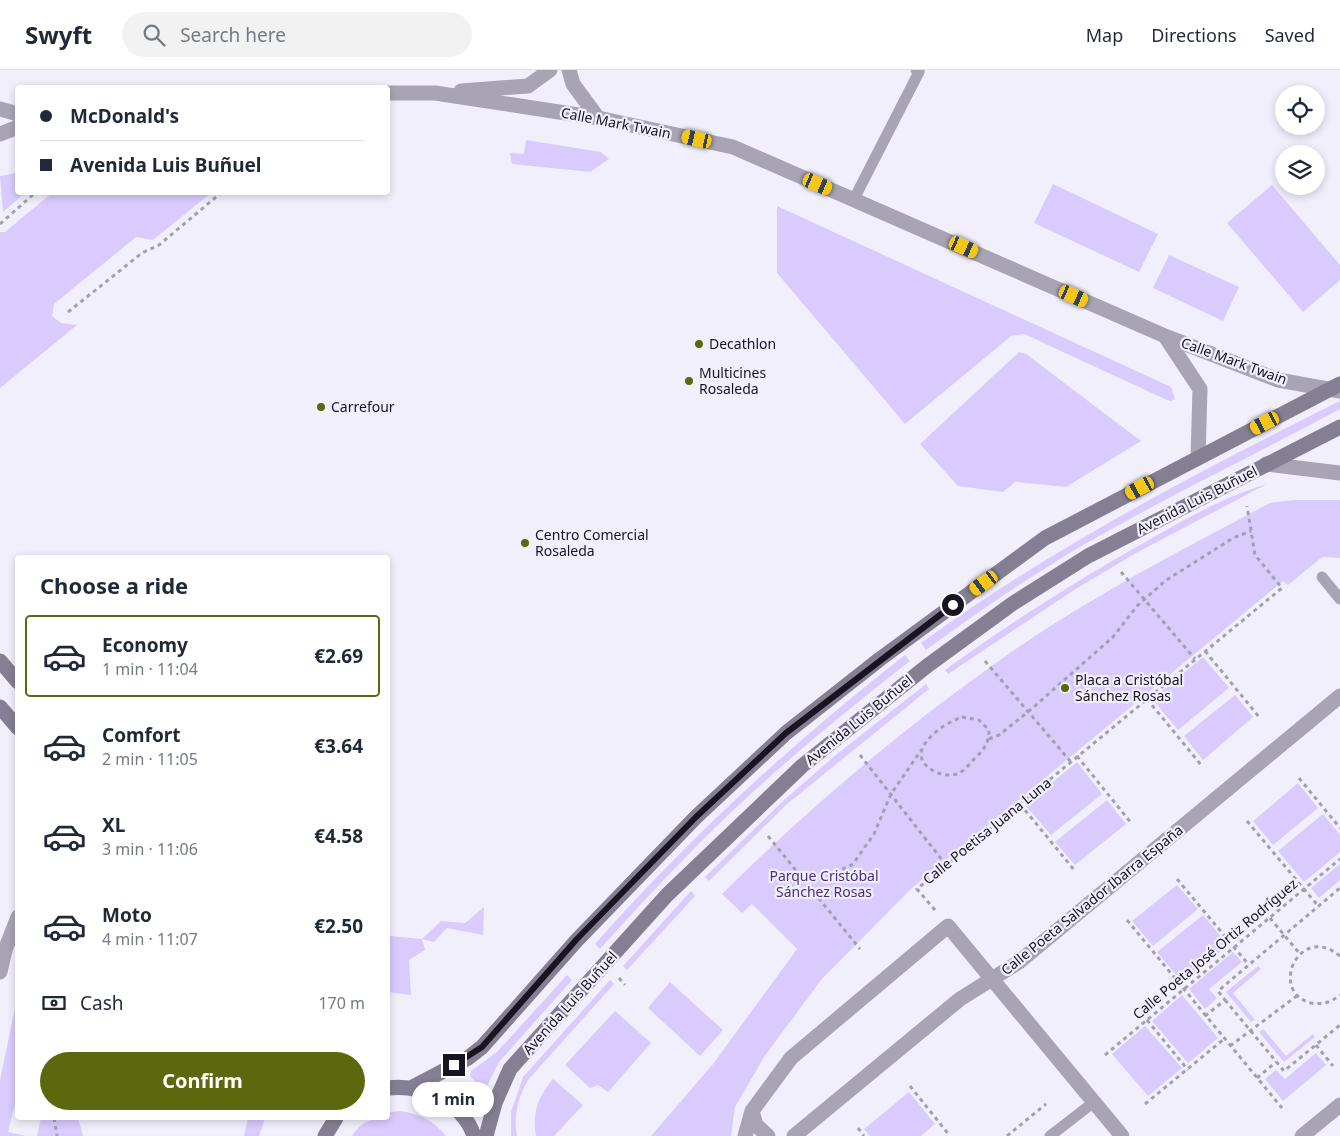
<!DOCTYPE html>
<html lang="en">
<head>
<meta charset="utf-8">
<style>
  :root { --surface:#fff; --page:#f2f2f3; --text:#1f2937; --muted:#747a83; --line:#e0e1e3; --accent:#5c680e }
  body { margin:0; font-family:"Noto Sans",sans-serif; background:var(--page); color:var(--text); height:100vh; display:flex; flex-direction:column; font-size:19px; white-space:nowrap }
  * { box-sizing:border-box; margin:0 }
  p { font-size:16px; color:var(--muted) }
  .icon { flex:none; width:28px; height:28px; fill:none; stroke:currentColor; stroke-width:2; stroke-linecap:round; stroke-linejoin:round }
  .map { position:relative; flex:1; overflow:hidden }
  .sheet { position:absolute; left:15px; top:485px; width:375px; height:565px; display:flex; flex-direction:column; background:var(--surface); border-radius:5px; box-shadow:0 2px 8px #0003 }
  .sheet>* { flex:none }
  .banner { position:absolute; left:15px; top:15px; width:375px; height:110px; border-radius:5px; box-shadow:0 2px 8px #0003; display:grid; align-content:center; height:110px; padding:0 25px; background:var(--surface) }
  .buttons { position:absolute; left:1275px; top:15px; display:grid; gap:10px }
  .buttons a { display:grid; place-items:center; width:50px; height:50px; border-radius:50%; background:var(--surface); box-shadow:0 2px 8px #0003; font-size:25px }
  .end { position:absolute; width:22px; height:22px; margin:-11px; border:6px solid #181420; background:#fff; box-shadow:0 0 0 2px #fff }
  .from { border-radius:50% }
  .bubble { position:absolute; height:35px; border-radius:18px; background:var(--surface); box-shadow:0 2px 8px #0003; font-size:16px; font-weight:700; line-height:35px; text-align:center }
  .car { position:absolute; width:15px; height:30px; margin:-15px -8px; border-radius:6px; box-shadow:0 0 4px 1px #0007; background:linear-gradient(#f5c518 24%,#345 0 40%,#f5c518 0 76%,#345 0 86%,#f5c518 0) }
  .banner b { display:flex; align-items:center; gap:18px; height:48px; font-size:19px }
  .banner b+b { border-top:1px solid var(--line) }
  .banner i { width:12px; height:12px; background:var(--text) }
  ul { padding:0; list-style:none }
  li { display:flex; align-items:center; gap:15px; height:82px; margin:0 10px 8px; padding:0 15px; border:2px solid transparent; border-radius:5px }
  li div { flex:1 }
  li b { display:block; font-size:19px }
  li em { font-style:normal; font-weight:700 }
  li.current { border-color:var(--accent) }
  li>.icon { width:45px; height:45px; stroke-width:1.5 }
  h2 { padding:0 25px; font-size:22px; line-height:60px }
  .pay { display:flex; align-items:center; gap:12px; height:55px; padding:0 25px; font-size:19px }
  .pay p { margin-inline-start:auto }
  .action { display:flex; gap:10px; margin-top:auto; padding:10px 25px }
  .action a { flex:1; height:58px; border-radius:30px; background:var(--accent); color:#fff; font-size:20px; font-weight:700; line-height:58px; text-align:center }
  header { display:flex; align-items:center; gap:30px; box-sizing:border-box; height:70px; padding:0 25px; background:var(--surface); border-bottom:1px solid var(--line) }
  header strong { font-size:24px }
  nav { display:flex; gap:28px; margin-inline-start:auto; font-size:18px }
  .search { width:350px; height:45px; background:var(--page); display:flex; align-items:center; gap:12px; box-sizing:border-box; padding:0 18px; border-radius:28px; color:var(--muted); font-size:19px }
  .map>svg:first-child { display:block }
  .green { fill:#d9cbfe }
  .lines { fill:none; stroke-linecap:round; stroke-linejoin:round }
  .path { stroke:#a3a0ad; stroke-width:3; stroke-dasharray:4 4; stroke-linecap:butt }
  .lane { stroke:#a8a4b3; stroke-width:11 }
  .street { stroke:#a8a4b3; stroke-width:15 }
  .secondary { stroke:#857f94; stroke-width:15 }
  .route { stroke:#181420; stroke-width:6 }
  .poi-dot { fill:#5c680e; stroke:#f2effd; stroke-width:2 }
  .labels { text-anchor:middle; stroke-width:4.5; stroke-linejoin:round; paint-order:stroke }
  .street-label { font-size:14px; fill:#181420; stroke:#f2effd }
  .poi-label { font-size:14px; fill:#181420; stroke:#f2effd; text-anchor:start }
  .park-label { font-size:14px; fill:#4e2b82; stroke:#f2effd }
</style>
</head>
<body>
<header>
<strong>Swyft</strong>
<div class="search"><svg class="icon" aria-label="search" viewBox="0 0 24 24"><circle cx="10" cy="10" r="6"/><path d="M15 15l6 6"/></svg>Search here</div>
<nav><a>Map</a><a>Directions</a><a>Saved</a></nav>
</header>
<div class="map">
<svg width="1340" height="1066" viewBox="0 0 1340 1066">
  <rect width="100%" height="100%" fill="#f2effd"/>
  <path class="green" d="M 526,70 L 601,82 L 609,89 L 590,102 L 512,94 L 510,83 L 524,84 Z
    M 17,103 L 18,122 L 25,123 L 3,142 L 0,106 Z
    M 1053,114 L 1158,164 L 1139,202 L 1034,153 Z
    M 1272,115 L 1340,195 L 1340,210 L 1303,242 L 1227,153 Z
    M 52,123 L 211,123 L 153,170 L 136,167 L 54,234 L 52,246 L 61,253 L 77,255 L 0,318 L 0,162 L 5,162 Z
    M 777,136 L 1171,317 L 1175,329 L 1171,331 L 1167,330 L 1024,264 L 1011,266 L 905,354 L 777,203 Z
    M 1169,185 L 1239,217 L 1223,251 L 1153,218 Z
    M 1019,282 L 1026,284 L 1141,371 L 1066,417 L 1015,412 L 1003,422 L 958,416 L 920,374 Z
    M 1340,331 L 1340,339 C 1266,379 1191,415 1117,456 C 1051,492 987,535 926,580 L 921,573 C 1052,478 1195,403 1340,331 Z
    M 1267,414 L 1136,483 L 1074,520 L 948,604 L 945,600 C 1010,553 1077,510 1147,471 C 1186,449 1225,426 1267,414 Z
    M 1293,430 L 1340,430 L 1340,488 L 1322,487 L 1288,515 L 1283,511 L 912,818 L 895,835 L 821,910 L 764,987 L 735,1037 L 731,1066 L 651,1066 L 713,994 L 797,879 L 752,834 L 742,843 L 722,824 C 807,740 896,664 993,595 C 1080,532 1176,483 1270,433 Z
    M 905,585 L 910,591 C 856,633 803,676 753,722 C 699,771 649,825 600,879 L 595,874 C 689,768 793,672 905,585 Z
    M 1203,587 L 1229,618 L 1178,660 L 1152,629 Z
    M 926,614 L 929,619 L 787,734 L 709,811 L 705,807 L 784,730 L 837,684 Z
    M 1235,625 L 1253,647 L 1203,690 L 1184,666 Z
    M 1077,692 L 1102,724 L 1051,765 L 1025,735 Z
    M 1298,713 L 1318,738 L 1273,775 L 1253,751 Z
    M 1107,730 L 1126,754 L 1075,795 L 1055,772 Z
    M 1323,744 L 1340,765 L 1340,782 L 1304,812 L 1278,781 Z
    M 1340,794 L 1340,810 L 1319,828 L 1311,818 Z
    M 1177,815 L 1198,839 L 1153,876 L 1132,851 Z
    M 691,821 L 695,826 L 627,900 L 623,896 Z
    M 484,837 L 483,865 L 447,858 L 434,872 L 422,869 L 425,880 L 409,890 L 411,925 L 388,922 L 390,866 L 422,869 L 441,851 L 465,853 Z
    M 1203,845 L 1228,875 L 1183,913 L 1157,882 Z
    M 1233,882 L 1242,892 L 1209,919 L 1217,928 L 1205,939 L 1189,919 Z
    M 1258,896 L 1261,899 L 1233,923 L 1255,950 L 1251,952 L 1226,922 Z
    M 567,905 L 572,910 L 499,992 L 487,1016 L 483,1018 L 470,1006 L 471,1001 L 497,982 Z
    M 610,910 L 614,914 L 528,1010 C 518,1028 513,1046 517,1066 L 511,1066 L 511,1042 L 523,1007 Z
    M 670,912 L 723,960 L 700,986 L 648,938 Z
    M 1182,925 L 1218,968 L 1188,993 L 1152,951 Z
    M 17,929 L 17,1035 L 15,1034 L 8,1062 L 26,1066 L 0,1066 L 0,1010 Z
    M 615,941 L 651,973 L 608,1022 L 598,1015 L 590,1018 L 565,995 Z
    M 1145,956 L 1182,998 L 1148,1026 L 1112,984 Z
    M 1263,959 L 1286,986 L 1313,964 L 1315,967 L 1284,992 L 1259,962 Z
    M 1316,983 L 1326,995 L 1283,1031 L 1265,1009 L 1276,1000 L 1285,1009 Z
    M 553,1009 L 583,1035 L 554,1066 L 536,1066 C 532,1042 538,1027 553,1009 Z
    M 909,1022 L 935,1054 L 921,1066 L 870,1066 L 864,1059 Z
    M 400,1041 C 420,1044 433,1050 446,1066 L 352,1066 C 361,1052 371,1048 388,1048 L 388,1042 Z
    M 41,1048 L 78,1048 L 83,1066 L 37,1066 Z
    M 248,1048 L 265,1048 L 259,1066 L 244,1066 Z"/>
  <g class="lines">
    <path class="path" d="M 0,154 L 36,122
      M 68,242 L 142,183 L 159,175 L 222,122
      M 1121,502 L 1195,589
      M 1205,581 L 1260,648
      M 985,591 L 1071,692
      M 1147,629 L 1202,696
      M 962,647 L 979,650 L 989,660 C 989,673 984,680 974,689 C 970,694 963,702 957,704 C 951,706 943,705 938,703 C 898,686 939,655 962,647 Z
      M 989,669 L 999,665 L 1028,642 L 1113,567 L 1137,536 L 1165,511 L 1233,468 L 1251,461
      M 860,685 L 946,795
      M 1077,686 L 1132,754
      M 1299,708 L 1340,758
      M 1020,734 L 1075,801
      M 1247,751 L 1319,837
      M 768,766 L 860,879
      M 1177,809 L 1249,895
      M 804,811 L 837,802 L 853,794 L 874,764 L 891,724 L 922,679
      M 935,840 L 917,819 L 1282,518 L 1255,485 L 1247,436
      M 1270,848 L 1300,884
      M 1127,850 L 1282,1038
      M 1340,886 C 1299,852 1268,922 1311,933 C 1322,935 1332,932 1340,925
      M 619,908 L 625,915
      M 1225,930 L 1284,1001 L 1340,955
      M 1205,946 L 1225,930 L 1218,921 L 1340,818
      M 1147,950 L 1188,1000
      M 1316,975 L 1333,996
      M 1230,976 L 1298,925
      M 1105,985 L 1340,789
      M 1257,1008 L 1276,992
      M 910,1016 L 950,1066
      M 1145,1034 L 1224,969
      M 54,1048 L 57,1066
      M 858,1058 L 864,1066
      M 1007,1066 L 1046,1034"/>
    <path class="lane" d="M 854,129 L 919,2 L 916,0
      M 1322,507 L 1340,529
      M 1050,1066 L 1094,1032"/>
    <path class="street" d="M 569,0 L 573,14 L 598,48
      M 461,21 L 528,16 L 550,0
      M 388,23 L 435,23 L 598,48 L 733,77 L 1165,266 L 1278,310 L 1340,321
      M 0,39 L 18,44
      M 0,64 L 18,57
      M 1165,266 L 1200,319 L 1198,388
      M 1266,394 L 1340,403
      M 0,902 L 5,880 L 18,847
      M 752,1041 L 756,1055 L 768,1066
      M 745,1066 L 752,1041 L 791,988 L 948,856 L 1122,1066
      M 794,1066 L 960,929 L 1019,892 L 1340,626
      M 1302,1066 L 1340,1035"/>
    <path class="secondary" d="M 0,591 L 18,612
      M 0,637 L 18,658
      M 388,1018 C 421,1014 463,1032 474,1066
      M 411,1018 L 468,988 L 482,977 L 577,870 L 696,747 L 786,663 L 880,589 L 1045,468 L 1340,314
      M 325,1066 L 336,1048
      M 486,1066 L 495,1033 L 510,999 L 667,825 L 802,696 L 927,596 L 1012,534 L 1088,486 L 1340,357"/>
  </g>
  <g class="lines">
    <path class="route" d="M 454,995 L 482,977 L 576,870 L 696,747 L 786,663 L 953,535"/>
  </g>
  <g class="poi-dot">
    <circle cx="699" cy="274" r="5"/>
    <circle cx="689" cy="311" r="5"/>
    <circle cx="321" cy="337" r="5"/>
    <circle cx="525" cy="473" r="5"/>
    <circle cx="1065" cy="618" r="5"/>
  </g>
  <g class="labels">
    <g class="street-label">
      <text transform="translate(616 53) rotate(11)" y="5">Calle Mark Twain</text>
      <text transform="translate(1234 291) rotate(20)" y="5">Calle Mark Twain</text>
      <text transform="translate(1197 430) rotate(-27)" y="5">Avenida Luis Buñuel</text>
      <text transform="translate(859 650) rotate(-39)" y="5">Avenida Luis Buñuel</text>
      <text transform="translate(987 761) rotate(-39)" y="5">Calle Poetisa Juana Luna</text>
      <text transform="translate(1092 830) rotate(-39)" y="5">Calle Poeta Salvador Ibarra España</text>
      <text transform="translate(1215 879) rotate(-40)" y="5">Calle Poeta José Ortiz Rodríguez</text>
      <text transform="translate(570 933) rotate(-48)" y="5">Avenida Luis Buñuel</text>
    </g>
    <g class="poi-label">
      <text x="709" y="279">Decathlon</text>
      <text x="699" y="308">Multicines<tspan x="699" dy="16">Rosaleda</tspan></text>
      <text x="331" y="342">Carrefour</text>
      <text x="535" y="470">Centro Comercial<tspan x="535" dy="16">Rosaleda</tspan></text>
      <text x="1075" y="615">Placa a Cristóbal<tspan x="1075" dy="16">Sánchez Rosas</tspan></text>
    </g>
    <g class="park-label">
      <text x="824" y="811">Parque Cristóbal<tspan x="824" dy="16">Sánchez Rosas</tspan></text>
    </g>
  </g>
</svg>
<div class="buttons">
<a><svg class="icon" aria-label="locate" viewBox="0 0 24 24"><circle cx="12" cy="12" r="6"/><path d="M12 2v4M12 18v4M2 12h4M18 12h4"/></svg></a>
<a><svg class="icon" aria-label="layers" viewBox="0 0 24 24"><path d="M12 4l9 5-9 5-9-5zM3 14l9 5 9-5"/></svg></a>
</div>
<i class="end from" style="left:953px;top:535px"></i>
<i class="end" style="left:454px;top:995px"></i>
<div class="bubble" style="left:412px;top:1012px;width:82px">1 min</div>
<i class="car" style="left:697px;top:69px;rotate:283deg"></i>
<i class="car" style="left:818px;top:114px;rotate:113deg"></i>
<i class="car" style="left:964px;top:177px;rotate:114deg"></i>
<i class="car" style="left:1074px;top:226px;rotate:114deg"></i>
<i class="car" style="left:1265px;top:353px;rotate:243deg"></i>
<i class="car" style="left:1140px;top:418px;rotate:242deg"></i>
<i class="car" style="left:984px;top:513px;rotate:234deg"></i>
<div class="banner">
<b><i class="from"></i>McDonald's</b>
<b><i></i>Avenida Luis Buñuel</b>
</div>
<section class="sheet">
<h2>Choose a ride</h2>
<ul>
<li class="current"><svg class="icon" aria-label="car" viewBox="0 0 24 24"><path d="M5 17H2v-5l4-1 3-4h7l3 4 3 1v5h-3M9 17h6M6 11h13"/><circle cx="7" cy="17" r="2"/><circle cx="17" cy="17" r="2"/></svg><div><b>Economy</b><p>1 min · 11:04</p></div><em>€2.69</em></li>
<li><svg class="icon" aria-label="car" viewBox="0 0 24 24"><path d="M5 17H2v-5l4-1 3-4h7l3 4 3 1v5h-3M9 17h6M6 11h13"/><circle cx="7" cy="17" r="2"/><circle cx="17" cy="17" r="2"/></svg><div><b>Comfort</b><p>2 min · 11:05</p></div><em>€3.64</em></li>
<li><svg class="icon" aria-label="car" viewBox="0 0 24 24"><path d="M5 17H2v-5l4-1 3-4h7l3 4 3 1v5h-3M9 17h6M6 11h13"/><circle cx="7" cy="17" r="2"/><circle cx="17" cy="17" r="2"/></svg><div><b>XL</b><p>3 min · 11:06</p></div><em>€4.58</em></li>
<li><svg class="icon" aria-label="car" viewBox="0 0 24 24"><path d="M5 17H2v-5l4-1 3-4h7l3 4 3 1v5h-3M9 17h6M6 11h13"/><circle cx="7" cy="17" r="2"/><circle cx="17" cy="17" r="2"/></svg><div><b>Moto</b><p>4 min · 11:07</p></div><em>€2.50</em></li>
</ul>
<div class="pay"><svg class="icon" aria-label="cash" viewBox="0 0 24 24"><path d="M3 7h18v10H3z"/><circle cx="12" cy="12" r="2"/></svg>Cash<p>170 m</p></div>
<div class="action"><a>Confirm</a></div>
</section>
</div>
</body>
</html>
